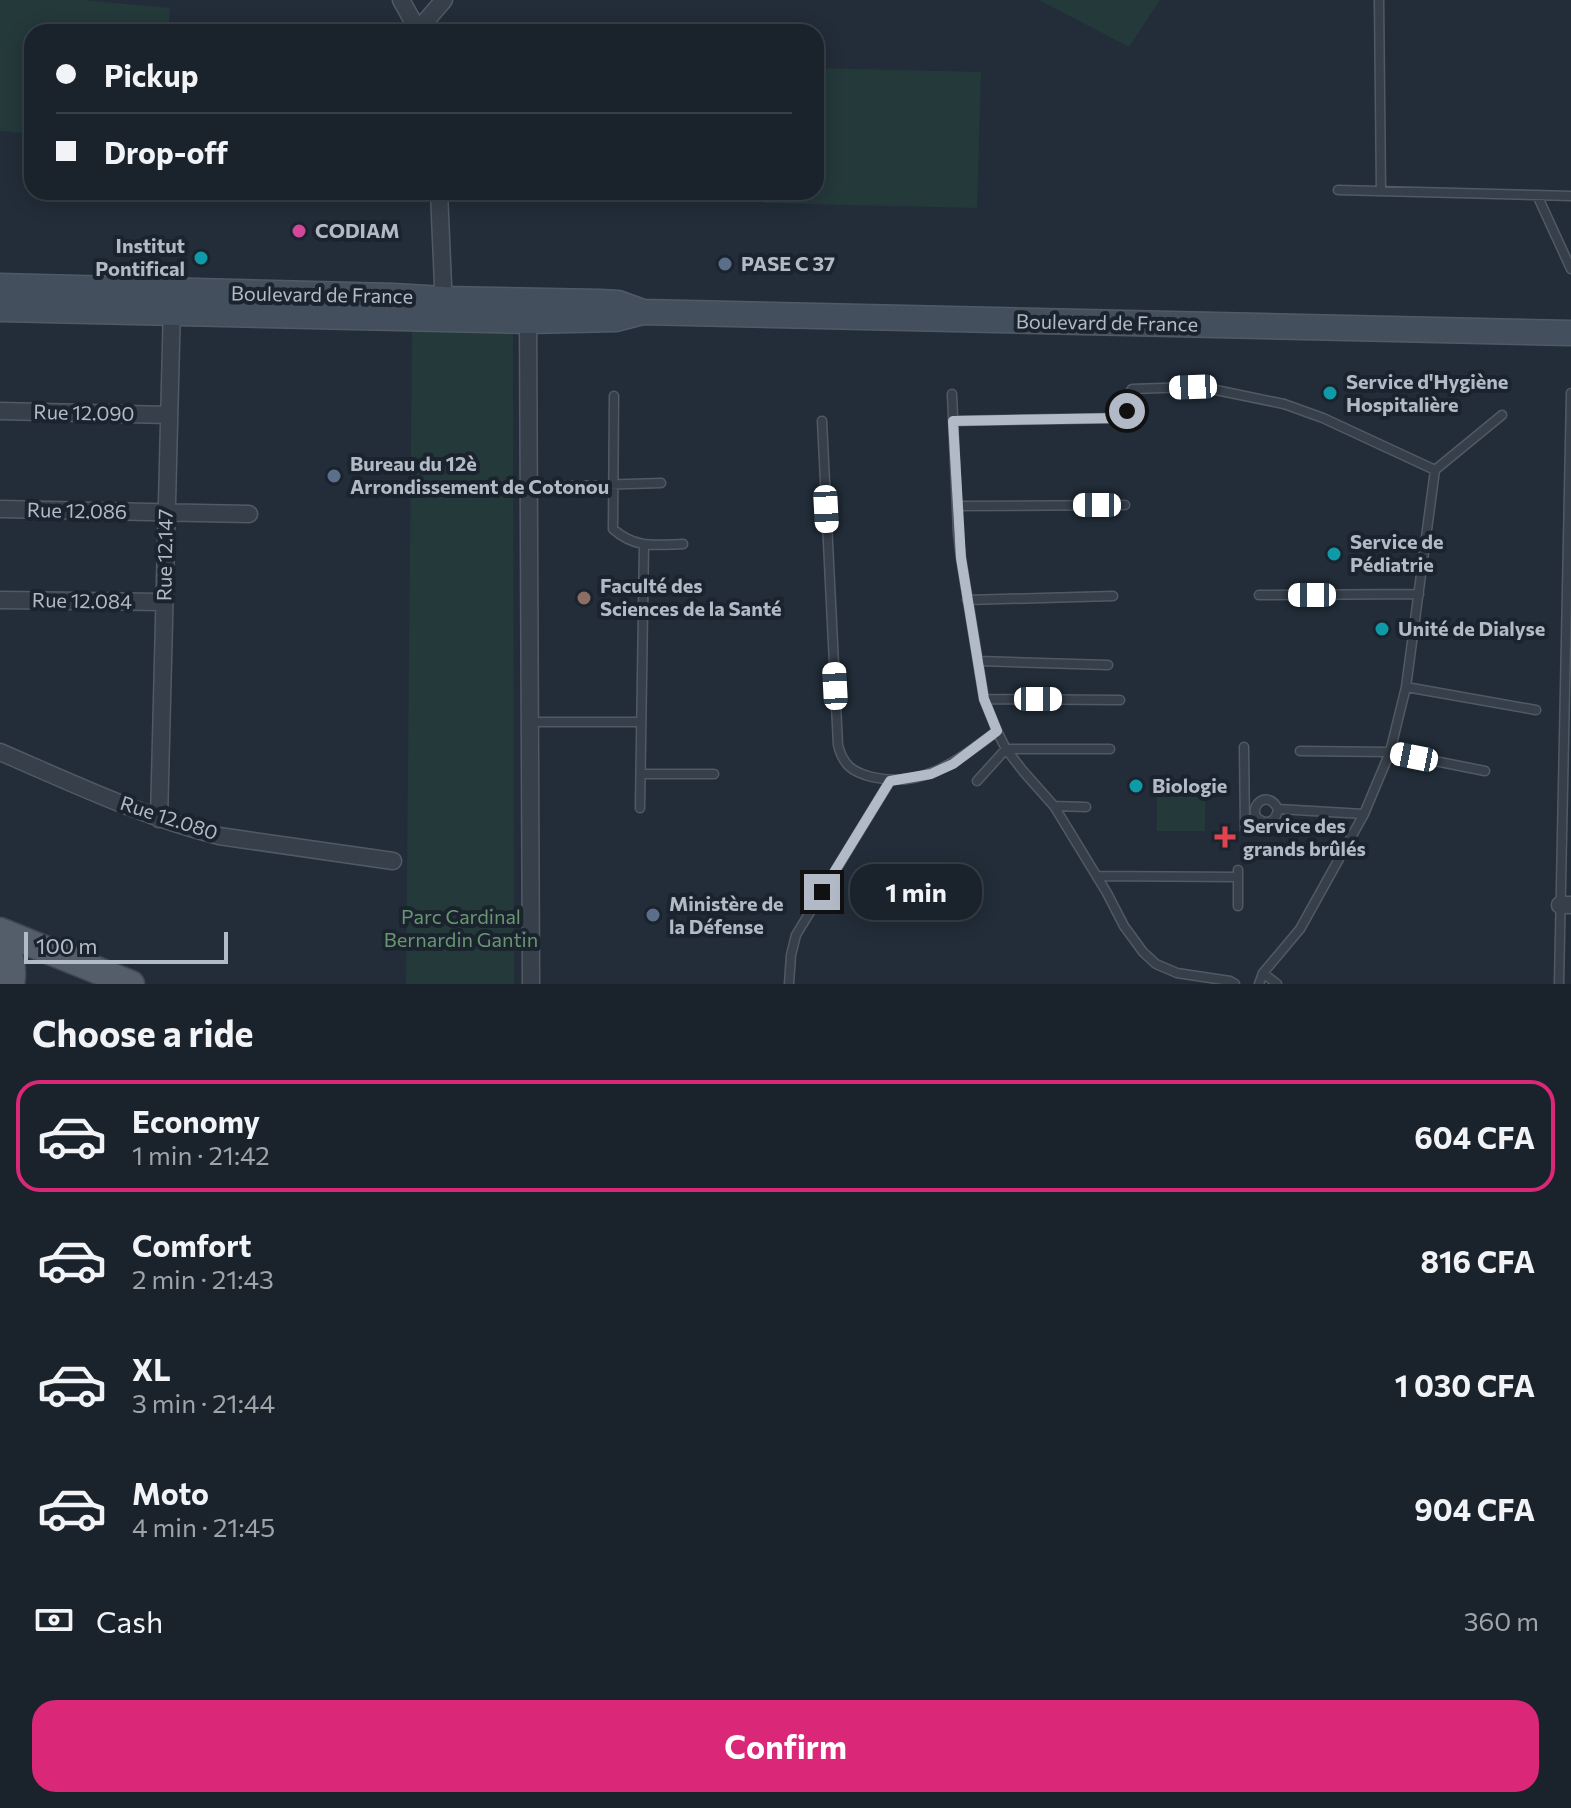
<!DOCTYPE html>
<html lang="en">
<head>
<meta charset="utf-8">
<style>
  :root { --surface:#1a222b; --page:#272f37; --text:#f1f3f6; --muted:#9fa4a9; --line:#383f47; --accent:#db2777 }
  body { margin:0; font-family:Commissioner,sans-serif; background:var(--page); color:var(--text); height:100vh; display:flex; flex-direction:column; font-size:30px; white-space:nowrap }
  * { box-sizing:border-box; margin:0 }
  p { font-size:26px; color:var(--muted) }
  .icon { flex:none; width:44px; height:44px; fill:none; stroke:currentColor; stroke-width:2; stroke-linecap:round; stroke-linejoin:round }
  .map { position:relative; height:984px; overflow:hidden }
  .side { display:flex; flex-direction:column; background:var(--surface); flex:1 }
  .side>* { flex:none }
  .banner { position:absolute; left:24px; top:24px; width:800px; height:176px; border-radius:24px; box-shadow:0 4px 20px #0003,0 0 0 2px var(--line); display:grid; align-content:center; height:176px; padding:0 32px; background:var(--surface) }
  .scale { position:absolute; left:24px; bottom:20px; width:204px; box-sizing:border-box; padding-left:8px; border:4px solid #b1bac6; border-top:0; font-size:22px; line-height:28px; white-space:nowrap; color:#b1bac6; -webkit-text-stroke:6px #1b242e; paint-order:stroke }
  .end { position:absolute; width:36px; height:36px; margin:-18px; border:10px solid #b1bac6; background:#111; box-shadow:0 0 0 4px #111 }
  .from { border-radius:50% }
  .bubble { position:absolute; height:56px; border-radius:24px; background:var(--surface); box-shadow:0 4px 20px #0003,0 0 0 2px var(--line); font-size:26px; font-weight:700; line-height:56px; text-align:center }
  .car { position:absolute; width:24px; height:48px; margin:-24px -12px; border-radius:10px; box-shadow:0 0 6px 2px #0007; background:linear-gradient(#fff 24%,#345 0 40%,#fff 0 76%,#345 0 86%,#fff 0) }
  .banner b { display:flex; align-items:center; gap:28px; height:76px; font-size:30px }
  .banner b+b { border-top:2px solid var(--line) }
  .banner i { width:20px; height:20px; background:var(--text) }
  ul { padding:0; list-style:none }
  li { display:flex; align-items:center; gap:24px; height:112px; margin:0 16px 12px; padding:0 16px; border:4px solid transparent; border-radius:24px }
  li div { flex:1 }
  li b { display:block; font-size:30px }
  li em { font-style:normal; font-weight:700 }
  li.selected { border-color:var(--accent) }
  li>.icon { width:72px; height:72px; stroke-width:1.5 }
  h2 { padding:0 32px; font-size:36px; line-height:96px }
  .pay { display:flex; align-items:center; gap:20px; height:88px; padding:0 32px; font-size:30px }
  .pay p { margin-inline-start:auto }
  .action { display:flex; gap:16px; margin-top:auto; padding:16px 32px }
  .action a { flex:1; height:92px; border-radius:24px; background:var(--accent); color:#fff; font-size:32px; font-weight:700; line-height:92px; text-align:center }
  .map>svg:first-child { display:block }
  .green { fill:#24393a }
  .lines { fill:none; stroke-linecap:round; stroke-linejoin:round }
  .lane-casing { stroke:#515a64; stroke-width:11 }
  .street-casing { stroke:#515a64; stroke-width:19 }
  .secondary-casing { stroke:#515a64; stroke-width:27 }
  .primary-casing { stroke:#3f4853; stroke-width:29 }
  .lane { stroke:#363f4a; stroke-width:8 }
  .street { stroke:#363f4a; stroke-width:16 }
  .secondary { stroke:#444f5d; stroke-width:24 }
  .primary { stroke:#545e6a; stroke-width:26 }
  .route { stroke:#b1bac6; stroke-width:10 }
  .hotel-dot { fill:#d1479c; stroke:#1b242e; stroke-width:3 }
  .culture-dot { fill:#0f9aa8; stroke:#1b242e; stroke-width:3 }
  .service-dot { fill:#5c6f8a; stroke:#1b242e; stroke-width:3 }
  .education-dot { fill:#8d6e63; stroke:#1b242e; stroke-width:3 }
  .health-dot { fill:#e0444e; stroke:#1b242e; stroke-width:3 }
  .labels { text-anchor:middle; stroke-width:8; stroke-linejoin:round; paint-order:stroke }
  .poi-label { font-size:20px; font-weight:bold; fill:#b1bac6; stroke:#1b242e; text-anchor:start }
  .street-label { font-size:20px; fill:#b1bac6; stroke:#1b242e }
  .park-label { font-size:20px; fill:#689670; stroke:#1b242e }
</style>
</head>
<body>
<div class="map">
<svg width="1571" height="984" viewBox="0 0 1571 984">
  <rect width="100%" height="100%" fill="#222d39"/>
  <path class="green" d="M 0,0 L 83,0 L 170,8 L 168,32 L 32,32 L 32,134 L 0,131 Z
    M 1039,0 L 1160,0 L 1129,47 Z
    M 816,68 L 981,72 L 977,208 L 764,203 L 764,192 L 816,192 Z
    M 412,328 L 513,331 L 514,984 L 406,984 Z
    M 1157,782 L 1205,783 L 1205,831 L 1157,831 Z"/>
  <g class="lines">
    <defs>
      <path id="lane" d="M 1379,0 L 1381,191
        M 1338,190 L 1571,196
        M 1537,195 L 1571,269
        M 952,394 L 958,533 L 961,558 L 984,699 L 997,731 L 1006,749 L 1023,771 L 1054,806 L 1107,893 L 1124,926 L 1143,952 L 1156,964 L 1177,973 L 1230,981 L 1235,984
        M 614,396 L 613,529 C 636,549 655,545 683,544
        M 822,421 L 838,745 C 843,765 852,772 872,777 C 924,789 958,760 997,731
        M 953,421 L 1120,418 L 1124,416 C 1129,408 1126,396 1132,389 L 1193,387 L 1216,390 L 1284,404 L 1323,418 L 1435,470
        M 529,487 L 661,483
        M 957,506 L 1125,505
        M 1259,595 L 1419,594
        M 967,600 L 1113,596
        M 979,661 L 1108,665
        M 1406,687 L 1536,710
        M 984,699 L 1120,700
        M 530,722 L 641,722
        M 1244,747 L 1245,830
        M 1300,751 L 1390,752 L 1485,771
        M 641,774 L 714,774
        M 977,781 L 1006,749 L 1110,749
        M 1054,806 L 1086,807
        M 640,808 L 644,545
        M 1278,809 C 1277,818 1270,826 1260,820 C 1245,811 1266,786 1278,809 L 1364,814
        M 1097,876 L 1238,877
        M 1238,906 L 1238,870
        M 1263,973 L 1277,984
        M 789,984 L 791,955 L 796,935 L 890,781
        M 1259,984 L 1263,973 L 1300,929 L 1364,814 L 1390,752 L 1406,687 L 1435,470 L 1502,415
        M 1559,984 L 1571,393"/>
      <path id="street" d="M 401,0 L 419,32
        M 418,30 L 444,0
        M 439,192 L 444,308
        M 528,314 L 531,984
        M 0,411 L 169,415
        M 0,509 L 249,514
        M 0,600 L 164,602
        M 0,752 C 72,783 143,817 219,836 L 393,861
        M 159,819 L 172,305
        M 1560,905 L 1571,905"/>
      <path id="secondary" d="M 0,286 L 393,296 L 444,299 L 600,302 L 618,303 L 643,312
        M 0,309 L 528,321 L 616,319 L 643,312 L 1571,333"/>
      <path id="primary" d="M 0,931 L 131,984
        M 0,942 C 11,956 14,967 11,984"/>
    </defs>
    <use href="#lane" class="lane-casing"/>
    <use href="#street" class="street-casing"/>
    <use href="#secondary" class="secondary-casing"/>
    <use href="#primary" class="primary-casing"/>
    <use href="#lane" class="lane"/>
    <use href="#street" class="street"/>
    <use href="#secondary" class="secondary"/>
    <use href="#primary" class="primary"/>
  </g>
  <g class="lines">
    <path class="route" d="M 822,892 L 890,781 L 931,774 L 953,764 L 997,731 L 984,699 L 961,558 L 953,421 L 1120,418 L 1124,416 L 1127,411"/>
  </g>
  <circle class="hotel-dot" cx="299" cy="231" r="8"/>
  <g class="culture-dot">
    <circle cx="201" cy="258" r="8"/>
    <circle cx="1330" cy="393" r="8"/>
    <circle cx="1334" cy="554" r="8"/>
    <circle cx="1382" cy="629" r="8"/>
    <circle cx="1136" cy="786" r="8"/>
  </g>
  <g class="service-dot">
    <circle cx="725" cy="264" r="8"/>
    <circle cx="334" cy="476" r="8"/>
    <circle cx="653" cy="915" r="8"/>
  </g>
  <circle class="education-dot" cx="584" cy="598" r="8"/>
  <path class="health-dot" d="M1221 825h8v8h8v8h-8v8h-8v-8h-8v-8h8z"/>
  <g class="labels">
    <g class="poi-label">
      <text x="315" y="238">CODIAM</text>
      <text x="185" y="253" text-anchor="end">Institut<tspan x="185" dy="23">Pontifical</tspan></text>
      <text x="741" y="271">PASE C 37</text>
      <text x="1346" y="389">Service d'Hygiène<tspan x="1346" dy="23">Hospitalière</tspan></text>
      <text x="350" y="471">Bureau du 12è<tspan x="350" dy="23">Arrondissement de Cotonou</tspan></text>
      <text x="1350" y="549">Service de<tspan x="1350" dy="23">Pédiatrie</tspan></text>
      <text x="600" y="593">Faculté des<tspan x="600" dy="23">Sciences de la Santé</tspan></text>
      <text x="1398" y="636">Unité de Dialyse</text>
      <text x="1152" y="793">Biologie</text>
      <text x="1243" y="833">Service des<tspan x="1243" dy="23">grands brûlés</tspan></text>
      <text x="669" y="911">Ministère de<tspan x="669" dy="23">la Défense</tspan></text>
    </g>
    <g class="street-label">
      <text transform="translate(322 295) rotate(1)" y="7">Boulevard de France</text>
      <text transform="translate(1107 323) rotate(1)" y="7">Boulevard de France</text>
      <text transform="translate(84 413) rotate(1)" y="7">Rue 12.090</text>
      <text transform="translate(77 511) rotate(1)" y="7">Rue 12.086</text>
      <text transform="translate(165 555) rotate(-89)" y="7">Rue 12.147</text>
      <text transform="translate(82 601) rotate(1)" y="7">Rue 12.084</text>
      <text transform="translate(169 818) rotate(18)" y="7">Rue 12.080</text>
    </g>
    <g class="park-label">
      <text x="461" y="924">Parc Cardinal<tspan x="461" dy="23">Bernardin Gantin</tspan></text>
    </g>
  </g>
</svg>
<div class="scale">100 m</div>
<i class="end from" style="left:1127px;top:411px"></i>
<i class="end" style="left:822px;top:892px"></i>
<div class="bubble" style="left:850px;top:864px;width:132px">1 min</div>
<i class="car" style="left:1193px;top:387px;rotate:268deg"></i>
<i class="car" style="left:1097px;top:505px;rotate:270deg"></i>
<i class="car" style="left:826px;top:509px;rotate:177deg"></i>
<i class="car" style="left:1312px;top:595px;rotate:270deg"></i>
<i class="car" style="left:835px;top:686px;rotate:357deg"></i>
<i class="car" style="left:1038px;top:699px;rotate:90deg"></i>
<i class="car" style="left:1414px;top:757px;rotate:281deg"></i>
<div class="banner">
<b><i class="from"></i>Pickup</b>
<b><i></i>Drop-off</b>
</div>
</div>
<section class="side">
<h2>Choose a ride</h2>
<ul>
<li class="selected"><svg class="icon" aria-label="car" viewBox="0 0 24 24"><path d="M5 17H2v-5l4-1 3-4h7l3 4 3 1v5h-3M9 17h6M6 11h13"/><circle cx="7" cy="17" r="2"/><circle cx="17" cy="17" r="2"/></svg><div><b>Economy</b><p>1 min · 21:42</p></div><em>604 CFA</em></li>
<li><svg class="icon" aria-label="car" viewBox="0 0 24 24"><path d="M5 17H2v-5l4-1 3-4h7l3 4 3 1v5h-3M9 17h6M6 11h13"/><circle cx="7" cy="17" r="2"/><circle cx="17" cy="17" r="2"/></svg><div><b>Comfort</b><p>2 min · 21:43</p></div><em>816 CFA</em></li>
<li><svg class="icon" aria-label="car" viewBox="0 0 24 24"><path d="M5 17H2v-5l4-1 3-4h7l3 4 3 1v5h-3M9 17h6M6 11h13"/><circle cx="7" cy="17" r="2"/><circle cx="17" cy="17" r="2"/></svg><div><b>XL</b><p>3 min · 21:44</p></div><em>1 030 CFA</em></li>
<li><svg class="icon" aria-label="car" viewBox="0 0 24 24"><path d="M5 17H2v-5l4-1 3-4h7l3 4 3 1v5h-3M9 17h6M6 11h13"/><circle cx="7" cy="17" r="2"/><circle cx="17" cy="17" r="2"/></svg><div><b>Moto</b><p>4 min · 21:45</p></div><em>904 CFA</em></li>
</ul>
<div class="pay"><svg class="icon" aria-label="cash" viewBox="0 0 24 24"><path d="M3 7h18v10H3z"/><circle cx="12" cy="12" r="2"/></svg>Cash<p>360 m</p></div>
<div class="action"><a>Confirm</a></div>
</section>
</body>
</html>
